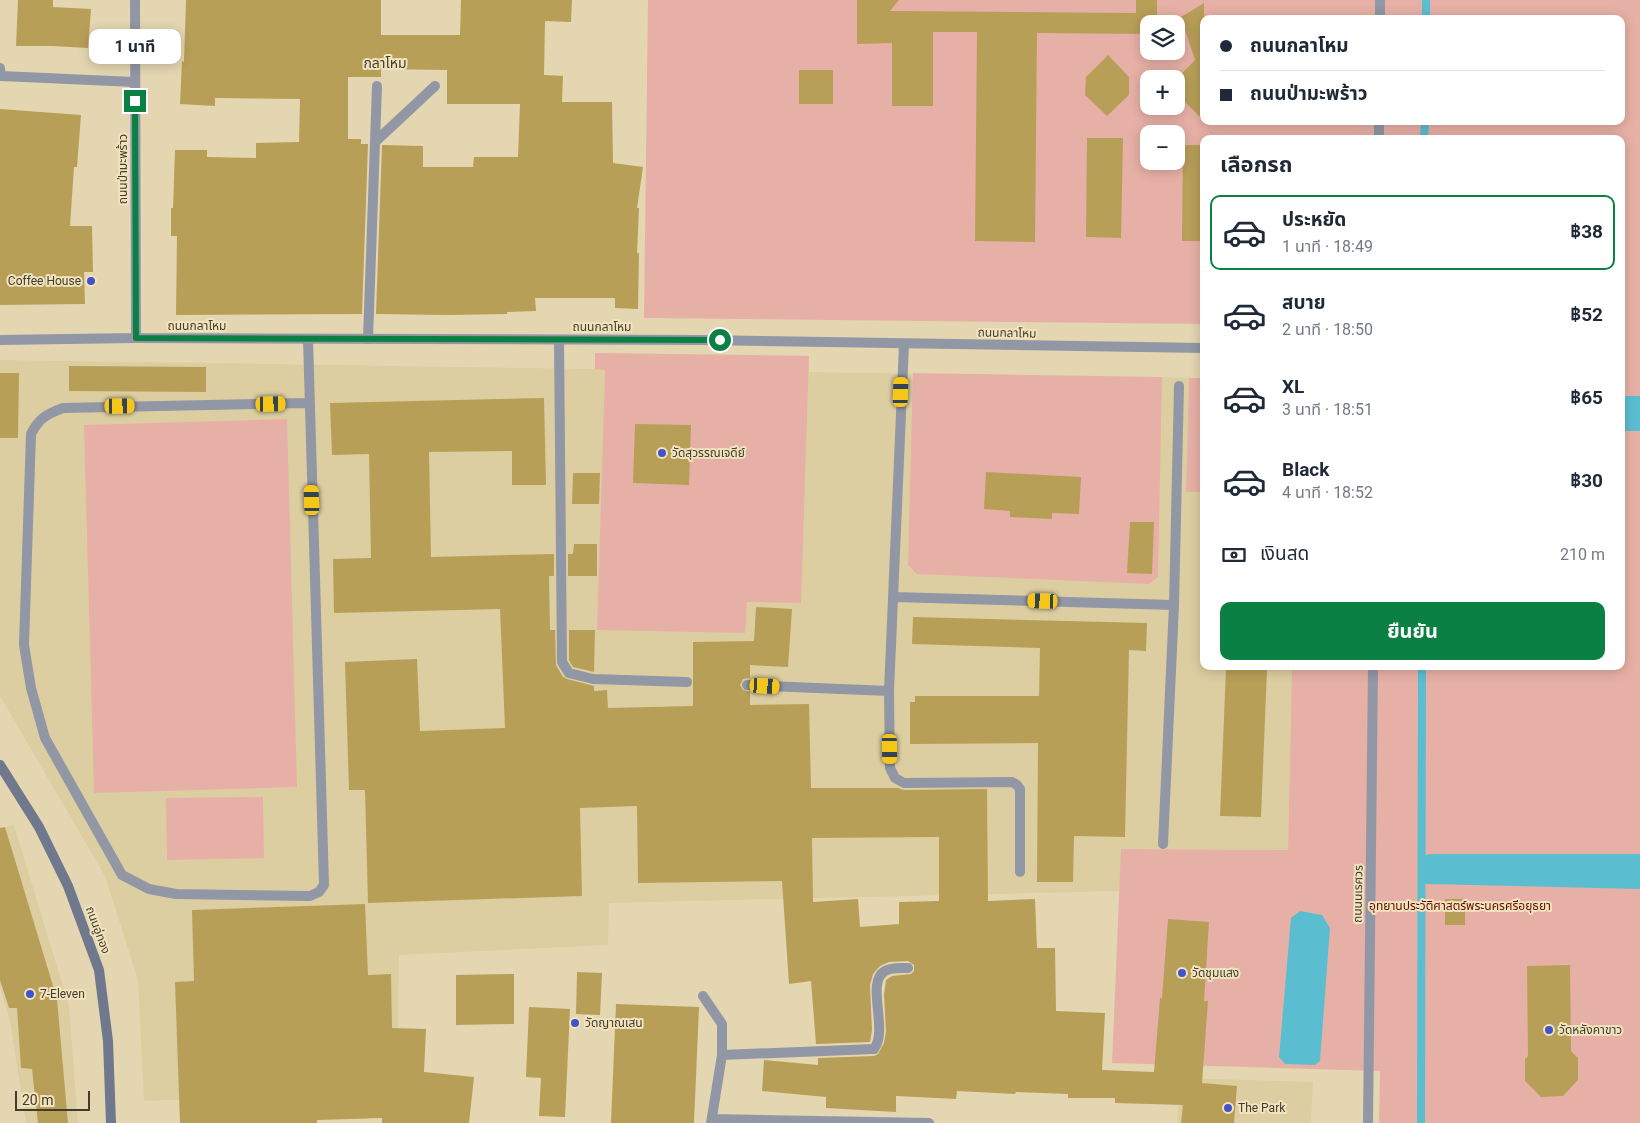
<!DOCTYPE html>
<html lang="th">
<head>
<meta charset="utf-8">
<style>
  :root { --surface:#fff; --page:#f2f2f3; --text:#1f2937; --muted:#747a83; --line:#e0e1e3; --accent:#0b8043 }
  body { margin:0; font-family:Roboto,"Noto Sans Thai",sans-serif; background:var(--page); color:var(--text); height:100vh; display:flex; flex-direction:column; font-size:19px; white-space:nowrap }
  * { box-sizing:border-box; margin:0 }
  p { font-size:16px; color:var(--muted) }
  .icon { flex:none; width:28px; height:28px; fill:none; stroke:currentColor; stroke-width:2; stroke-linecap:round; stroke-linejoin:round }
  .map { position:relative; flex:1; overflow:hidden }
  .panel { position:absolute; left:1200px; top:135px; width:425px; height:535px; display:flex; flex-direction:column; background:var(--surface); border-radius:10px; box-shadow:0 2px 12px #0003 }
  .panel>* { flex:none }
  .guide { position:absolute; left:1200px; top:15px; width:425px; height:110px; border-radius:10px; box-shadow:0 2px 12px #0003; display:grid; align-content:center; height:110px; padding:0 20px; background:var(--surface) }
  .controls { position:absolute; left:1140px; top:15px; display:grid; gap:10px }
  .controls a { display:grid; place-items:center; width:45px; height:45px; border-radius:10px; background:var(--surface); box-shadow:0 2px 12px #0003; font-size:25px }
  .scale { position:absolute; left:15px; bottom:12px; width:75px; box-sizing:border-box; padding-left:5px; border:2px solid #423c2d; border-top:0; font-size:14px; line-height:18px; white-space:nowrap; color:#423c2d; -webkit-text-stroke:4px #f1e3bd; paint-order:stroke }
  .end { position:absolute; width:22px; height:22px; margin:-11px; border:6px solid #0b8043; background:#fff; box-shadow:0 0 0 2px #fff }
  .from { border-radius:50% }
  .bubble { position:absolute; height:35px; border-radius:10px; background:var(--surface); box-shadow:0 2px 12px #0003; font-size:16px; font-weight:700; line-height:35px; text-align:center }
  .car { position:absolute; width:15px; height:30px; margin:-15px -8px; border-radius:6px; box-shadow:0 0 4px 1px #0007; background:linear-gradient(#f5c518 24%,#345 0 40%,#f5c518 0 76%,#345 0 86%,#f5c518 0) }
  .guide b { display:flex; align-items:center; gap:18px; height:48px; font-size:19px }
  .guide b+b { border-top:1px solid var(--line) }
  .guide i { width:12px; height:12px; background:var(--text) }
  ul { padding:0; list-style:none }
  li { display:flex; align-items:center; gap:15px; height:75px; margin:0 10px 8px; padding:0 10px; border:2px solid transparent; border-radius:10px }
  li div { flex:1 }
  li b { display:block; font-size:19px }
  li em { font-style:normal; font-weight:700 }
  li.active { border-color:var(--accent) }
  li>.icon { width:45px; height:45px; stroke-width:1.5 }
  h2 { padding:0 20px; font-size:22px; line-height:60px }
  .pay { display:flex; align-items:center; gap:12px; height:55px; padding:0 20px; font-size:19px }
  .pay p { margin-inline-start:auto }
  .primary-button { display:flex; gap:10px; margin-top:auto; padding:10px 20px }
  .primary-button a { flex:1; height:58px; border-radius:10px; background:var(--accent); color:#fff; font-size:20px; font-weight:700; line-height:58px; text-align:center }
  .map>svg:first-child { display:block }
  .built { fill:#ddcea1 }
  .green { fill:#e7b0a6; fill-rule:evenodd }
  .water { fill:#5bbed0 }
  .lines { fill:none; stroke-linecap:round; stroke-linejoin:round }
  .stream { stroke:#5bbed0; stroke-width:8 }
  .building { fill:#b89f58; fill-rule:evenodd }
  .service { stroke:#9297a6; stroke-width:10 }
  .minor { stroke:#9297a6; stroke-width:10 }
  .tertiary { stroke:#9297a6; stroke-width:10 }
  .secondary { stroke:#70788e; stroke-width:10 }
  .route { stroke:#0b8043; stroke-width:6 }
  .poi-dot { fill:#4054c8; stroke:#f1e3bd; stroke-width:2 }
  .labels { text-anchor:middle; stroke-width:4; stroke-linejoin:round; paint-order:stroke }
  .street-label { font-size:12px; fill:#423c2d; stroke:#f1e3bd }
  .poi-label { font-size:12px; fill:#423c2d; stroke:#f1e3bd; text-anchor:start }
  .park-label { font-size:12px; fill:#660901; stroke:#f1e3bd }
  .neighbourhood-label { font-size:14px; fill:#423c2d; stroke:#f1e3bd }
</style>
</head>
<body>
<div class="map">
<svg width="1640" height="1123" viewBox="0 0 1640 1123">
  <rect width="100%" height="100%" fill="#e4d6b1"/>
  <path class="built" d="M 595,353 L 809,356 L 809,372 L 1204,378 L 1204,666 L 1292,666 L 1288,850 L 1122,849 L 1120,891 L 609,903 L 608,945 L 399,955 L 397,1091 L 144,1101 L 138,980 L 105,876 L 0,696 L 0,360 L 595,369 Z
    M 14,825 L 69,1006 L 78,1123 L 26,1123 L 10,1021 L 0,986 L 0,829 Z
    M 1180,1078 L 1313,1082 L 1311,1123 L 1177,1123 Z"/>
  <path class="green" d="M 648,0 L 1640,0 L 1640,1123 L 1379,1123 L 1380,1071 L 1112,1063 L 1121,849 L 1288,850 L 1292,666 L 1621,666 L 1621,139 L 1204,139 L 1204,324 L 644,318 ZM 1204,19 L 1621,19 L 1621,121 L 1204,121 ZM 1149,24 L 1176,24 L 1176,51 L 1149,51 ZM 1149,79 L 1176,79 L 1176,106 L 1149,106 ZM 1149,134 L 1176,134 L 1176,161 L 1149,161 Z
    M 595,353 L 809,356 L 801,603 L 747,602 L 745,633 L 597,630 L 605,370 L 595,369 Z
    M 913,373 L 1162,377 L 1158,577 L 1149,584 L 917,574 L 908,565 Z
    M 1189,378 L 1204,378 L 1204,492 L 1186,492 Z
    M 287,419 L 297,787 L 94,793 L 84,425 Z
    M 263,797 L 264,858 L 167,860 L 166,798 Z"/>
  <path class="water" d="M 1621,396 L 1640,396 L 1640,431 L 1621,431 Z
    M 1430,854 L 1640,854 L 1640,889 L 1427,884 L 1420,881 L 1420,857 Z
    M 1300,911 L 1322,915 L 1330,928 L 1320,1061 L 1315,1065 L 1285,1064 L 1279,1057 L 1291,918 Z"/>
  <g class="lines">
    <path class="stream" d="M 1426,19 L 1426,0
      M 1424,139 L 1425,121
      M 1421,1123 L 1422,666"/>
  </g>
  <path class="building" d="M 18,0 L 53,0 L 53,7 L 91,9 L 88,48 L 52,46 L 16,46 Z
    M 186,0 L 381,0 L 381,35 L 460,35 L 461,0 L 572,0 L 571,22 L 545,21 L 544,75 L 563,76 L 562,102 L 612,102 L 613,163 L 643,167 L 637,208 L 639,208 L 637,253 L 639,253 L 638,309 L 615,308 L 615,298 L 535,298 L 536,311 L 507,312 L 507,314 L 447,315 L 376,314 L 382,145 L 423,146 L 423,167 L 473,167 L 474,157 L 518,157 L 520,104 L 447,104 L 447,70 L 381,69 L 381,77 L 348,77 L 348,139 L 361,139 L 361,144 L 368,144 L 362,314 L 176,315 L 177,236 L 171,236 L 171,208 L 173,208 L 175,150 L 207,150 L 207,157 L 256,158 L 256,143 L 299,142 L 300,99 L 215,98 L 215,106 L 180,104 L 182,61 L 184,62 Z
    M 857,0 L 899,0 L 890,11 L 1136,13 L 1136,0 L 1157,0 L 1157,24 L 1149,24 L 1149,34 L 1037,33 L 1035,242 L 975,241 L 977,32 L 933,32 L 933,106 L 892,106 L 892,43 L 857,44 Z
    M 1204,3 L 1204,121 L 1178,95 L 1178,77 L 1195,60 L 1181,17 Z
    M 1108,55 L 1129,77 L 1129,95 L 1107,116 L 1085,95 L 1086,77 Z
    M 799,70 L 833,70 L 833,104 L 799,104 Z
    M 0,109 L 81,115 L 77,167 L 74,167 L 70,226 L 92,226 L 93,272 L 84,272 L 85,304 L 0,305 Z
    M 1087,138 L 1123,138 L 1121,238 L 1086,237 Z
    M 1183,145 L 1204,145 L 1204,241 L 1182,241 Z
    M 69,366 L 206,367 L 206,392 L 69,391 Z
    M 0,373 L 19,373 L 18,438 L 0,438 Z
    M 544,398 L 546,485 L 512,485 L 512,451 L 429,452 L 431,557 L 554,554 L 554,576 L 549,576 L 550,630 L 555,630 L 556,665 L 563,677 L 567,679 L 594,686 L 594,691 L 607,690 L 608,708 L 693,706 L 693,642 L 754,641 L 756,607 L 792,609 L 788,667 L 750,665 L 750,678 L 743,679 L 740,685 L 743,690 L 750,692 L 750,705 L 809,704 L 811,788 L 898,788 L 904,790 L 987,789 L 988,901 L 1035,899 L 1037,948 L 1055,948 L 1056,1011 L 1105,1013 L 1102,1070 L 1154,1072 L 1160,998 L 1162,998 L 1168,919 L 1209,922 L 1204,1001 L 1208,1001 L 1202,1083 L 1237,1086 L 1234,1123 L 1181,1123 L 1183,1105 L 1115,1103 L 1115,1098 L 1068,1098 L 1068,1094 L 1016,1092 L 1015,1094 L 957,1091 L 956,1099 L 896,1096 L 896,1112 L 826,1108 L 826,1097 L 762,1091 L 764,1060 L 818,1065 L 818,1058 L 874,1056 L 878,1054 L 884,1043 L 886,1031 L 884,995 L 886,980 L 892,976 L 911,974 L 914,971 L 914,965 L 908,961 L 889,962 L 880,966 L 873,974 L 870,985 L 872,1030 L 870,1042 L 816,1044 L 811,981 L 789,984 L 782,881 L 638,883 L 637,806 L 580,808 L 582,896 L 368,903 L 365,790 L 349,790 L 345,662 L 417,659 L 420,731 L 505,728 L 500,609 L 334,613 L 333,559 L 371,558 L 369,454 L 332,455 L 330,403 ZM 939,837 L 939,901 L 899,902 L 899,924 L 860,927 L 858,899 L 813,902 L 812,838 Z
    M 635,424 L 691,425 L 689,485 L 633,483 Z
    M 986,472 L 1081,477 L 1079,514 L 1052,513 L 1052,519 L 1010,517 L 1010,511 L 984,509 Z
    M 573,473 L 600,473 L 599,504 L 572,504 Z
    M 1130,522 L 1154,522 L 1152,574 L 1127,573 Z
    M 574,544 L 597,544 L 597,576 L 568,576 L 568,554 L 573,554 Z
    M 913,617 L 1147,623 L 1146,651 L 1129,650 L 1125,837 L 1074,836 L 1073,882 L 1037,882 L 1038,743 L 910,744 L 910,702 L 915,702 L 915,696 L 1039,696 L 1040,648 L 912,644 Z
    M 569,630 L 595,630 L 594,672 L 573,667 L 569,660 Z
    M 1226,668 L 1267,669 L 1261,817 L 1220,816 Z
    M 5,827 L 57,999 L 68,1123 L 38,1123 L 32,1069 L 21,1068 L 17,1008 L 9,1008 L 0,980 L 0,828 Z
    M 1445,899 L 1465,899 L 1465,925 L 1445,925 Z
    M 365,904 L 368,975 L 391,974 L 392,1028 L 426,1029 L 424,1072 L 474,1077 L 469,1123 L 382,1123 L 382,1118 L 317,1120 L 317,1123 L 180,1123 L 175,982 L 194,981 L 192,910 Z
    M 1570,965 L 1571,1051 L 1578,1058 L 1578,1080 L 1563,1096 L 1541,1097 L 1525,1081 L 1525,1059 L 1528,1056 L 1527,966 Z
    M 577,972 L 602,973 L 600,1015 L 576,1014 Z
    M 514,974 L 514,1024 L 456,1025 L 456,975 Z
    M 616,1004 L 699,1007 L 694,1123 L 611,1123 Z
    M 529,1007 L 570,1009 L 565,1117 L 539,1116 L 541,1078 L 526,1077 Z"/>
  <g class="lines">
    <path class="service" d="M 0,68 L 1,76 L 135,82
      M 375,142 L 435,86
      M 308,339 L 324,885 L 319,892 L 310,896 L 176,894 L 149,889 L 122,875 L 45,738 L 31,688 L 24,645 L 31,434 C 39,418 47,414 63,408 L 309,403
      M 368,339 L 377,86
      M 559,340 L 562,662 L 569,673 L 593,679 L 687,682
      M 904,344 L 889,691 L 890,768 L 895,778 L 904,783 L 1012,782 L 1017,785 L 1020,789 L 1020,872
      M 893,597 L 1174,605
      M 747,685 L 889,691
      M 1163,844 L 1174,605 L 1179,386
      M 874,1049 C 889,1030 865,982 885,971 C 891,967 902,968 908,968"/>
    <path class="minor" d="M 135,0 L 136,338
      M 0,340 L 136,338 L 702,340 L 1204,348
      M 703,996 L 722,1024 L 722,1055 L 711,1123
      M 722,1055 L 874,1049
      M 712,1119 L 929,1123"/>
    <path class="tertiary" d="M 1380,19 L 1380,0
      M 1379,139 L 1379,121
      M 1368,1123 L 1373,666"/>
    <path class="secondary" d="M 0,765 L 39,827 L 68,886 L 99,970 L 108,1041 L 111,1123"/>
  </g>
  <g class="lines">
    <path class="route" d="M 135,101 L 136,338 L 720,340"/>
  </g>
  <g class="poi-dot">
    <circle cx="91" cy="281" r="5"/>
    <circle cx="662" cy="453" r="5"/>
    <circle cx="1182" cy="973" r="5"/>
    <circle cx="30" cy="994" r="5"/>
    <circle cx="575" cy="1023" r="5"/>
    <circle cx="1549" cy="1030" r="5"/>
    <circle cx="1228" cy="1108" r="5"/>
  </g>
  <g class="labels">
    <g class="street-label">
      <text transform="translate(123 169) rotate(-90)" y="4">ถนนป่ามะพร้าว</text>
      <text x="197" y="330">ถนนกลาโหม</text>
      <text x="602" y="331">ถนนกลาโหม</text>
      <text transform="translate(1007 333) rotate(1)" y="4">ถนนกลาโหม</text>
      <text transform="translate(1358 894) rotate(-89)" y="4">ถนนนเรศวร</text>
      <text transform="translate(98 930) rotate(70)" y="4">ถนนอู่ทอง</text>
    </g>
    <g class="poi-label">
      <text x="81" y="285" text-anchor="end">Coffee House</text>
      <text x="672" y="457">วัดสุวรรณเจดีย์</text>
      <text x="1192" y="977">วัดชุมแสง</text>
      <text x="40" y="998">7-Eleven</text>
      <text x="585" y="1027">วัดญาณเสน</text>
      <text x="1559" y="1034">วัดหลังคาขาว</text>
      <text x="1238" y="1112">The Park</text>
    </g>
    <g class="park-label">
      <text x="1460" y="910">อุทยานประวัติศาสตร์พระนครศรีอยุธยา</text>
    </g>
    <g class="neighbourhood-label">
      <text x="385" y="68">กลาโหม</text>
    </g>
  </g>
</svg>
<div class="controls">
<a><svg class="icon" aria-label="layers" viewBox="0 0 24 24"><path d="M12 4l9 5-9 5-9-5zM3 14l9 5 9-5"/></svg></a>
<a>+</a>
<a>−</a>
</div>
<div class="scale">20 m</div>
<i class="end from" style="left:720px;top:340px"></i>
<i class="end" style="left:135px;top:101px"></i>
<div class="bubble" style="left:89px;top:29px;width:92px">1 นาที</div>
<i class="car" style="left:901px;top:392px;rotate:2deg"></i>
<i class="car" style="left:271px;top:404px;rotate:89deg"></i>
<i class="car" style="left:120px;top:406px;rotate:89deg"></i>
<i class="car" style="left:312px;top:500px;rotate:358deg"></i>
<i class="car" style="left:1043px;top:601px;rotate:272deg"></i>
<i class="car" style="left:765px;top:686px;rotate:93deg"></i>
<i class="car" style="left:890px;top:749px;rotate:179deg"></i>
<div class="guide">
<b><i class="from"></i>ถนนกลาโหม</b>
<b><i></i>ถนนป่ามะพร้าว</b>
</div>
<section class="panel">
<h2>เลือกรถ</h2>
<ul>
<li class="active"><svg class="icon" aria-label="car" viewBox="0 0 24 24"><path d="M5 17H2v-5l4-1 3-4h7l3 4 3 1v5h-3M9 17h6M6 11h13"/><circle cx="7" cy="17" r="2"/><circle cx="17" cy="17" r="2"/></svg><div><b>ประหยัด</b><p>1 นาที · 18:49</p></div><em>฿38</em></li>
<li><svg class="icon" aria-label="car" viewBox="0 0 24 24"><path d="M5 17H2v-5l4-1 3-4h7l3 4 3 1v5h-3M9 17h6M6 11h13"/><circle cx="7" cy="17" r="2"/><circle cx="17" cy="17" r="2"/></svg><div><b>สบาย</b><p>2 นาที · 18:50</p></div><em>฿52</em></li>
<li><svg class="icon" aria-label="car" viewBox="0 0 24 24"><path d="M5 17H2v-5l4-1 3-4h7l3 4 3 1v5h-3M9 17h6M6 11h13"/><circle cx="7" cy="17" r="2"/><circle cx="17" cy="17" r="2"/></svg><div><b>XL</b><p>3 นาที · 18:51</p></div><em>฿65</em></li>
<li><svg class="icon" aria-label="car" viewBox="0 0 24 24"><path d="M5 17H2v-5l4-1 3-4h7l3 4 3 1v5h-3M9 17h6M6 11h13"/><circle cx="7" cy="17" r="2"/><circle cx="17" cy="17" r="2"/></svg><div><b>Black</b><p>4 นาที · 18:52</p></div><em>฿30</em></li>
</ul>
<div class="pay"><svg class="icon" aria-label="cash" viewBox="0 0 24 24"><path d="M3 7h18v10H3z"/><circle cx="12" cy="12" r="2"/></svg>เงินสด<p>210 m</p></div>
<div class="primary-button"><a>ยืนยัน</a></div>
</section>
</div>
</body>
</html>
